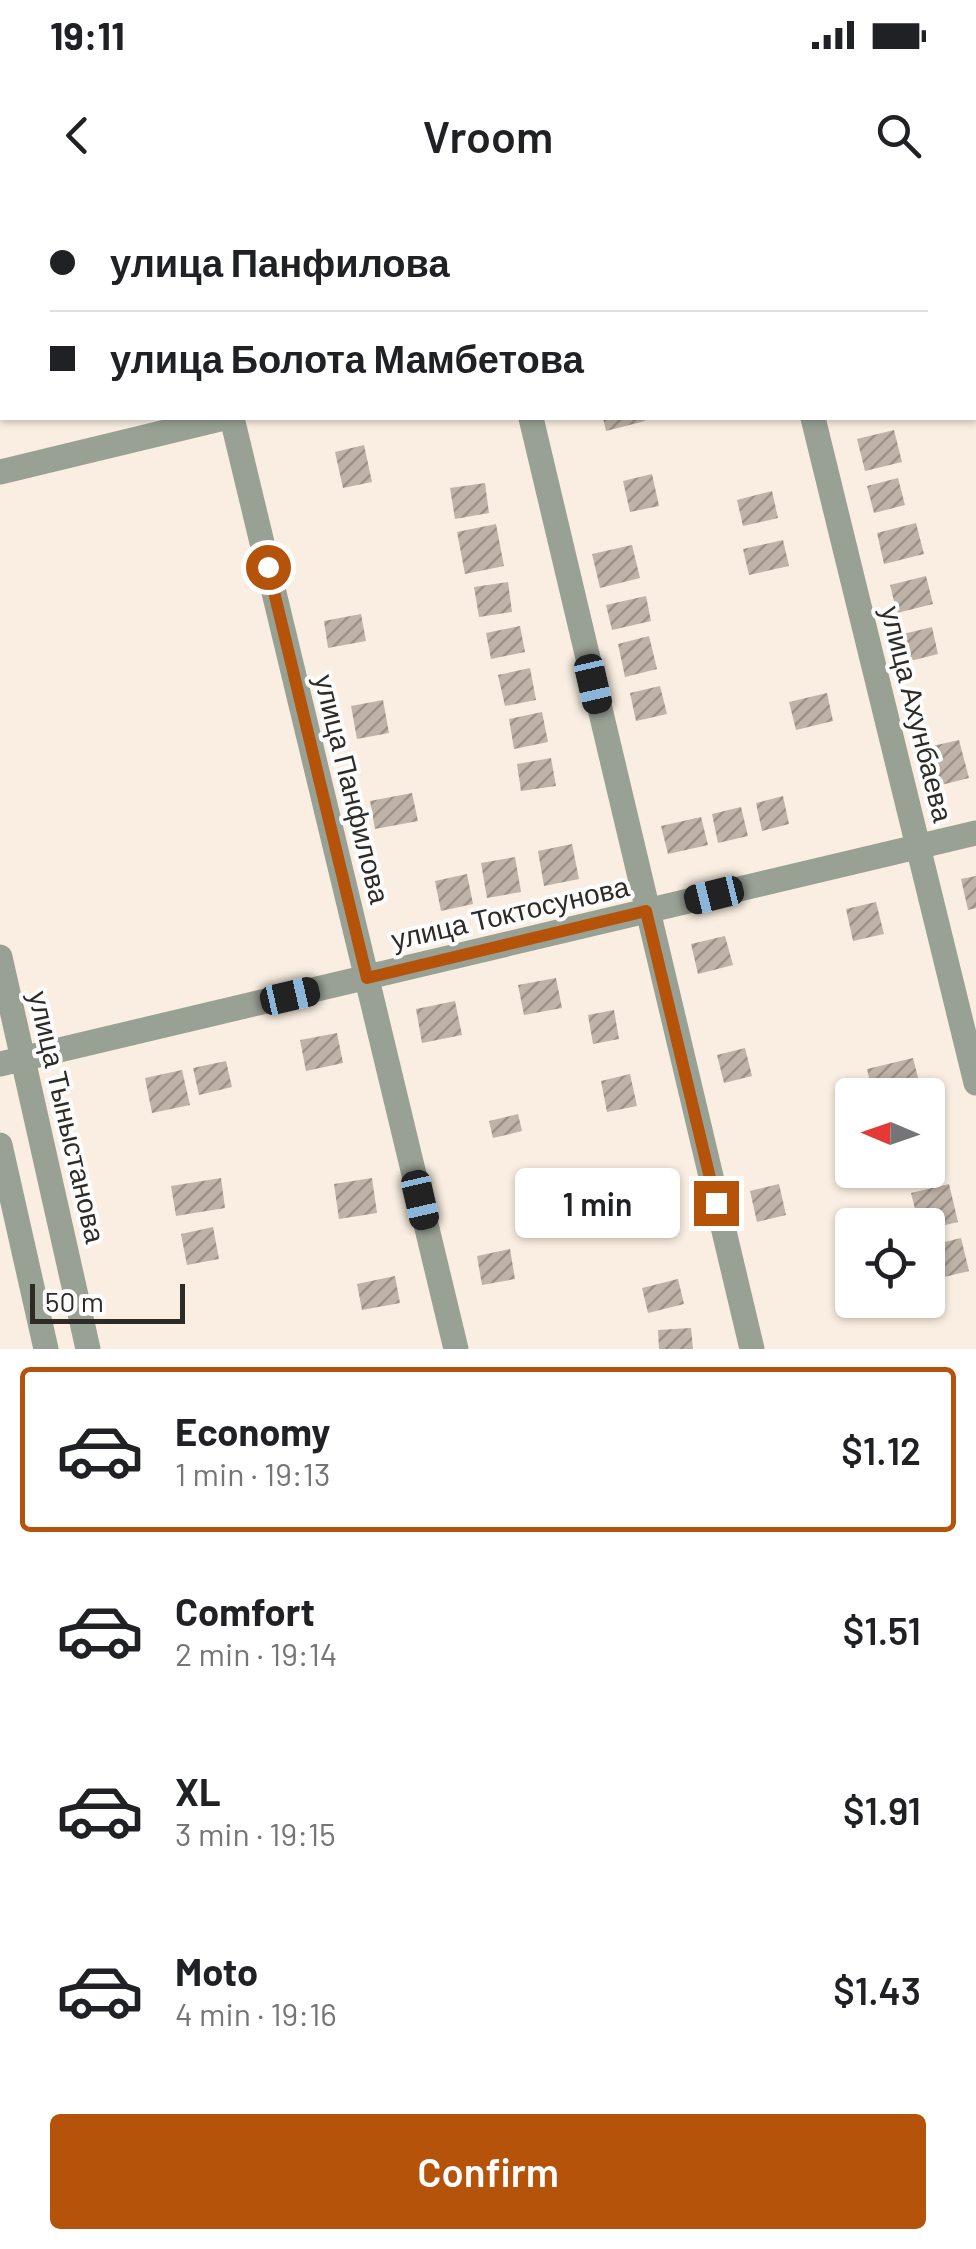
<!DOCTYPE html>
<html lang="en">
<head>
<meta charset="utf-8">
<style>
  :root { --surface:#fff; --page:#f2f2f2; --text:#202124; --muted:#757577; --line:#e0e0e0; --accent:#b45309 }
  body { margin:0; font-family:Barlow,sans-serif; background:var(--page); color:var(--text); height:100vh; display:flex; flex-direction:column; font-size:38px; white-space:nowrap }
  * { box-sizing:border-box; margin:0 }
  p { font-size:32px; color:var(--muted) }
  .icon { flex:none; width:55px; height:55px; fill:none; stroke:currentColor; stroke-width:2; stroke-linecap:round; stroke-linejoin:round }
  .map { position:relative; height:1149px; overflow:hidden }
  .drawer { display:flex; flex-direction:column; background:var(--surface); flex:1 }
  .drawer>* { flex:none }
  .hud { position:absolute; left:0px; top:0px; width:978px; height:220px; box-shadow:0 2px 8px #0004; display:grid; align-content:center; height:220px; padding:0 50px; background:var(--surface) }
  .needle { width:65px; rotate:272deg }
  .controls { position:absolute; left:835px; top:878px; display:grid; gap:20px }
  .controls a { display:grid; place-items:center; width:110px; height:110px; border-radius:10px; background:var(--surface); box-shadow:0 2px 8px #0004; font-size:50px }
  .scale { position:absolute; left:30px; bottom:25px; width:155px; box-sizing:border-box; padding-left:10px; border:5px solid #2e2a25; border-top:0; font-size:28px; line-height:35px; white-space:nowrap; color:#2e2a25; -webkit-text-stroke:8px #fdfdfd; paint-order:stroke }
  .end { position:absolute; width:45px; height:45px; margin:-22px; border:12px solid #b45309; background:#fff; box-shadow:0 0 0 5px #fff }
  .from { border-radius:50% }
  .bubble { position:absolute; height:70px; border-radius:10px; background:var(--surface); box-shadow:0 2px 8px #0004; font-size:32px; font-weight:600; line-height:70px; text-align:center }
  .car { position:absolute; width:30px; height:60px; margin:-30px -15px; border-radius:12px; box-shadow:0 0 8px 2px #0007; background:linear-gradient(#222 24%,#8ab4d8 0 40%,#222 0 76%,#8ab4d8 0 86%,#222 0) }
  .hud b { display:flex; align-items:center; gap:35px; height:95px; font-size:38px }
  .hud b+b { border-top:2px solid var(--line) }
  .hud i { width:25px; height:25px; background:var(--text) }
  ul { padding:18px 0 0; list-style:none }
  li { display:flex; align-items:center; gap:30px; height:165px; margin:0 20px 15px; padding:0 30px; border:5px solid transparent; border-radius:10px }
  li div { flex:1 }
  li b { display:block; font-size:38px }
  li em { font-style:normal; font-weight:600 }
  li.selected { border-color:var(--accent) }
  li>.icon { width:90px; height:90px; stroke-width:1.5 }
  .primary-button { display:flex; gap:20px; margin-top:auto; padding:20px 50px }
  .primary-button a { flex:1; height:115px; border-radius:10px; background:var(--accent); color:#fff; font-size:40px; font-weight:600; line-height:115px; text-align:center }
  .status { display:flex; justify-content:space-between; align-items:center; height:70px; padding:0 50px; background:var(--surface); direction:ltr }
  .status svg { height:28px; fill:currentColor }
  header { display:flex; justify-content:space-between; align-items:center; height:130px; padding:0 50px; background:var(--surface); font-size:45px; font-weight:600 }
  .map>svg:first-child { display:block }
  .building { fill:url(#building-hatch) }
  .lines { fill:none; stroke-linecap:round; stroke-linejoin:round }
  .minor { stroke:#99a094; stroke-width:25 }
  .route { stroke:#b45309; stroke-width:12 }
  .labels { text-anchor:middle; stroke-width:8; stroke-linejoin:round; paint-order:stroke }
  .street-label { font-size:28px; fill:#2e2a25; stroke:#fdfdfd }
</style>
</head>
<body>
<div class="status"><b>19:11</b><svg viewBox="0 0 49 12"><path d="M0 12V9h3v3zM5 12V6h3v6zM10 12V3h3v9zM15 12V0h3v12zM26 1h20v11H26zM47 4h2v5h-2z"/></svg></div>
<header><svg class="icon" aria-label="back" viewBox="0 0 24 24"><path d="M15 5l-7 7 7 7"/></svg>Vroom<svg class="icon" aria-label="search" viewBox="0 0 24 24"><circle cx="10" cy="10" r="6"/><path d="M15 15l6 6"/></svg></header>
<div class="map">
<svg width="976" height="1149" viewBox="0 0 976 1149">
  <defs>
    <pattern id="building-hatch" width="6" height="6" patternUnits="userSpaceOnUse" patternTransform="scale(2.5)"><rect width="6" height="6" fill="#bfb2a7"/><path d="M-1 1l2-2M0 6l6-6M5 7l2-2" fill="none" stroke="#9c9188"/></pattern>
  </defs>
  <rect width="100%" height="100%" fill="#f9eee1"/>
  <path class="building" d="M 603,218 L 644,218 L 645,221 L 606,231 Z
    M 894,230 L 902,262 L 865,271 L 857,239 Z
    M 364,245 L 372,282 L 343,288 L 335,252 Z
    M 652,274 L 659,306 L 630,312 L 623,281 Z
    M 898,278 L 905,305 L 874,313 L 867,286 Z
    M 485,283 L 489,313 L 455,319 L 450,288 Z
    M 772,291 L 778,318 L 743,326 L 737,300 Z
    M 916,323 L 924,354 L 884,364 L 877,333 Z
    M 496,324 L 504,366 L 465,374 L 457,332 Z
    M 783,340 L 789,366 L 749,375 L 743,349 Z
    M 632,345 L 640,378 L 600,388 L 592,354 Z
    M 926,376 L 933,404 L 897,413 L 890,385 Z
    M 508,382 L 512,412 L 479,417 L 474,387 Z
    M 646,396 L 651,421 L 612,430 L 606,405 Z
    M 361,414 L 366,441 L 328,448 L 324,421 Z
    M 520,426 L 525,452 L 491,459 L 486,433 Z
    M 932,427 L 938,454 L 910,461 L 903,434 Z
    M 649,436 L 657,469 L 625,477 L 618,444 Z
    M 530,468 L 536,500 L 505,506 L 498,475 Z
    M 660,486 L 667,514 L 636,521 L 630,493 Z
    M 827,493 L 833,521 L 796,530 L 789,502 Z
    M 383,500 L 389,533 L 357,539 L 351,506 Z
    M 542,512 L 548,542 L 514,549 L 509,519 Z
    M 959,540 L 969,578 L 937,586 L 928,547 Z
    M 551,558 L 556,586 L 521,591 L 517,564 Z
    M 412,593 L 418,621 L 375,629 L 370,601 Z
    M 783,596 L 789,624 L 762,631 L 756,603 Z
    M 741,607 L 748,636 L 718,643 L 712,614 Z
    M 701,617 L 708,645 L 668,654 L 661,626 Z
    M 572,644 L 579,679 L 544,686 L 538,651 Z
    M 515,657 L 521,692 L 487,698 L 481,663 Z
    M 467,674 L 473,704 L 441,711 L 435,681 Z
    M 976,676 L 976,708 L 968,710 L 961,679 Z
    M 876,702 L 884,734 L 853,741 L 846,709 Z
    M 725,736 L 733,765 L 698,774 L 691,744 Z
    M 556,778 L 562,808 L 524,815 L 518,785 Z
    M 455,801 L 462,835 L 422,843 L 416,809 Z
    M 614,810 L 619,839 L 593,844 L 588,815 Z
    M 337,833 L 343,863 L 306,871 L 300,840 Z
    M 745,848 L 752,876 L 724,883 L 717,855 Z
    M 913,858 L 920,885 L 873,895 L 867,869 Z
    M 226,861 L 232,887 L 199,895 L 193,868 Z
    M 182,870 L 190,905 L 152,913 L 145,878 Z
    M 630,874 L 637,906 L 607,912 L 601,881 Z
    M 518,914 L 522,931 L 493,938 L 489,921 Z
    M 937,939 L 943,966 L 928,970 L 928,941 Z
    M 651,970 L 659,1000 L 624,1009 L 616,979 Z
    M 221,978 L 225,1008 L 176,1016 L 171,986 Z
    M 372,978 L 377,1013 L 339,1019 L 334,984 Z
    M 779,984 L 786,1015 L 757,1022 L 750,991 Z
    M 949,984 L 958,1022 L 928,1029 L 928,1025 L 919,1025 L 911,993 Z
    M 548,1004 L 551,1021 L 519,1026 L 516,1008 Z
    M 213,1027 L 219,1059 L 187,1065 L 181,1034 Z
    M 961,1038 L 969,1071 L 932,1080 L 928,1046 Z
    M 510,1049 L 515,1079 L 482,1085 L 477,1056 Z
    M 395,1076 L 400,1103 L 362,1110 L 357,1084 Z
    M 678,1079 L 684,1104 L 648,1113 L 642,1088 Z
    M 691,1128 L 693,1149 L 659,1149 L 658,1130 Z"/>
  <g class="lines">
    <path class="minor" d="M 180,0 L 181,2
      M 478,0 L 479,2
      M 760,0 L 760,2
      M 975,26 L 976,25
      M 232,218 L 456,1149
      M 531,218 L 752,1149
      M 813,218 L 976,883
      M 0,272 L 224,218
      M 0,757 L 88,1149
      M 0,864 L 976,633
      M 0,945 L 46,1149"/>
  </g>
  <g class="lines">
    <path class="route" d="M 268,367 L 367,778 L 646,711 L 716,1003"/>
  </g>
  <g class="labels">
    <g class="street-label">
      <text transform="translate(917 514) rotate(76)" y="10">улица Ахунбаева</text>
      <text transform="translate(352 589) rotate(76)" y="10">улица Панфилова</text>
      <text transform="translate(510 713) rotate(-13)" y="10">улица Токтосунова</text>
      <text transform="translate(67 917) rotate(77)" y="10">улица Тыныстанова</text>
    </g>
  </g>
</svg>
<div class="controls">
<a><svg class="needle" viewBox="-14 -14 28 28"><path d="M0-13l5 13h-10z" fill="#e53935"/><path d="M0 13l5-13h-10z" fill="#757577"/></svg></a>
<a><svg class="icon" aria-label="locate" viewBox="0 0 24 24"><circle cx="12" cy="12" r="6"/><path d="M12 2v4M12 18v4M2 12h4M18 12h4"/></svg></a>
</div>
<div class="scale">50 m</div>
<i class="end from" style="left:268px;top:367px"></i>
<i class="end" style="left:716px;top:1003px"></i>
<div class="bubble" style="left:515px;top:968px;width:165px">1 min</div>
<i class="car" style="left:593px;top:484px;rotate:167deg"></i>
<i class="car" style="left:714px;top:695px;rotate:256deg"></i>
<i class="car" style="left:290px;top:796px;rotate:77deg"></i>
<i class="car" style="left:420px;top:1000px;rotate:167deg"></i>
<div class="hud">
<b><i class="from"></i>улица Панфилова</b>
<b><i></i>улица Болота Мамбетова</b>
</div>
</div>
<section class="drawer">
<ul>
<li class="selected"><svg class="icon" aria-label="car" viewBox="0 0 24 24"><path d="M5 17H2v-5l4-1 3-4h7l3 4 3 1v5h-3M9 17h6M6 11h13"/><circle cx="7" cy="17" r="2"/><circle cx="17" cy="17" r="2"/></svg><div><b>Economy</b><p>1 min · 19:13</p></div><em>$1.12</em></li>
<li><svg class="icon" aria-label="car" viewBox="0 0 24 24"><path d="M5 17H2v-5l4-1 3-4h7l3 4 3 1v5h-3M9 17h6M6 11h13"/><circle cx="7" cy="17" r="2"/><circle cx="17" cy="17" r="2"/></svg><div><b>Comfort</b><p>2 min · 19:14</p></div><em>$1.51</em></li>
<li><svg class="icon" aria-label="car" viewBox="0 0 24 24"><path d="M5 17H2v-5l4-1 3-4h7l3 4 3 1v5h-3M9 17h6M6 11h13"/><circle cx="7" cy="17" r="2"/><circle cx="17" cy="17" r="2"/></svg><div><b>XL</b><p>3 min · 19:15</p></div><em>$1.91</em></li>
<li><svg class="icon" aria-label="car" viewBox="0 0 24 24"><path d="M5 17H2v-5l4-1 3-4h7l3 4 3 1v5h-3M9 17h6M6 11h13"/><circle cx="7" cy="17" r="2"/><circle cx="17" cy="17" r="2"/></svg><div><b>Moto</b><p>4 min · 19:16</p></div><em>$1.43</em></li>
</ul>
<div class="primary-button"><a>Confirm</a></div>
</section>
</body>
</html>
